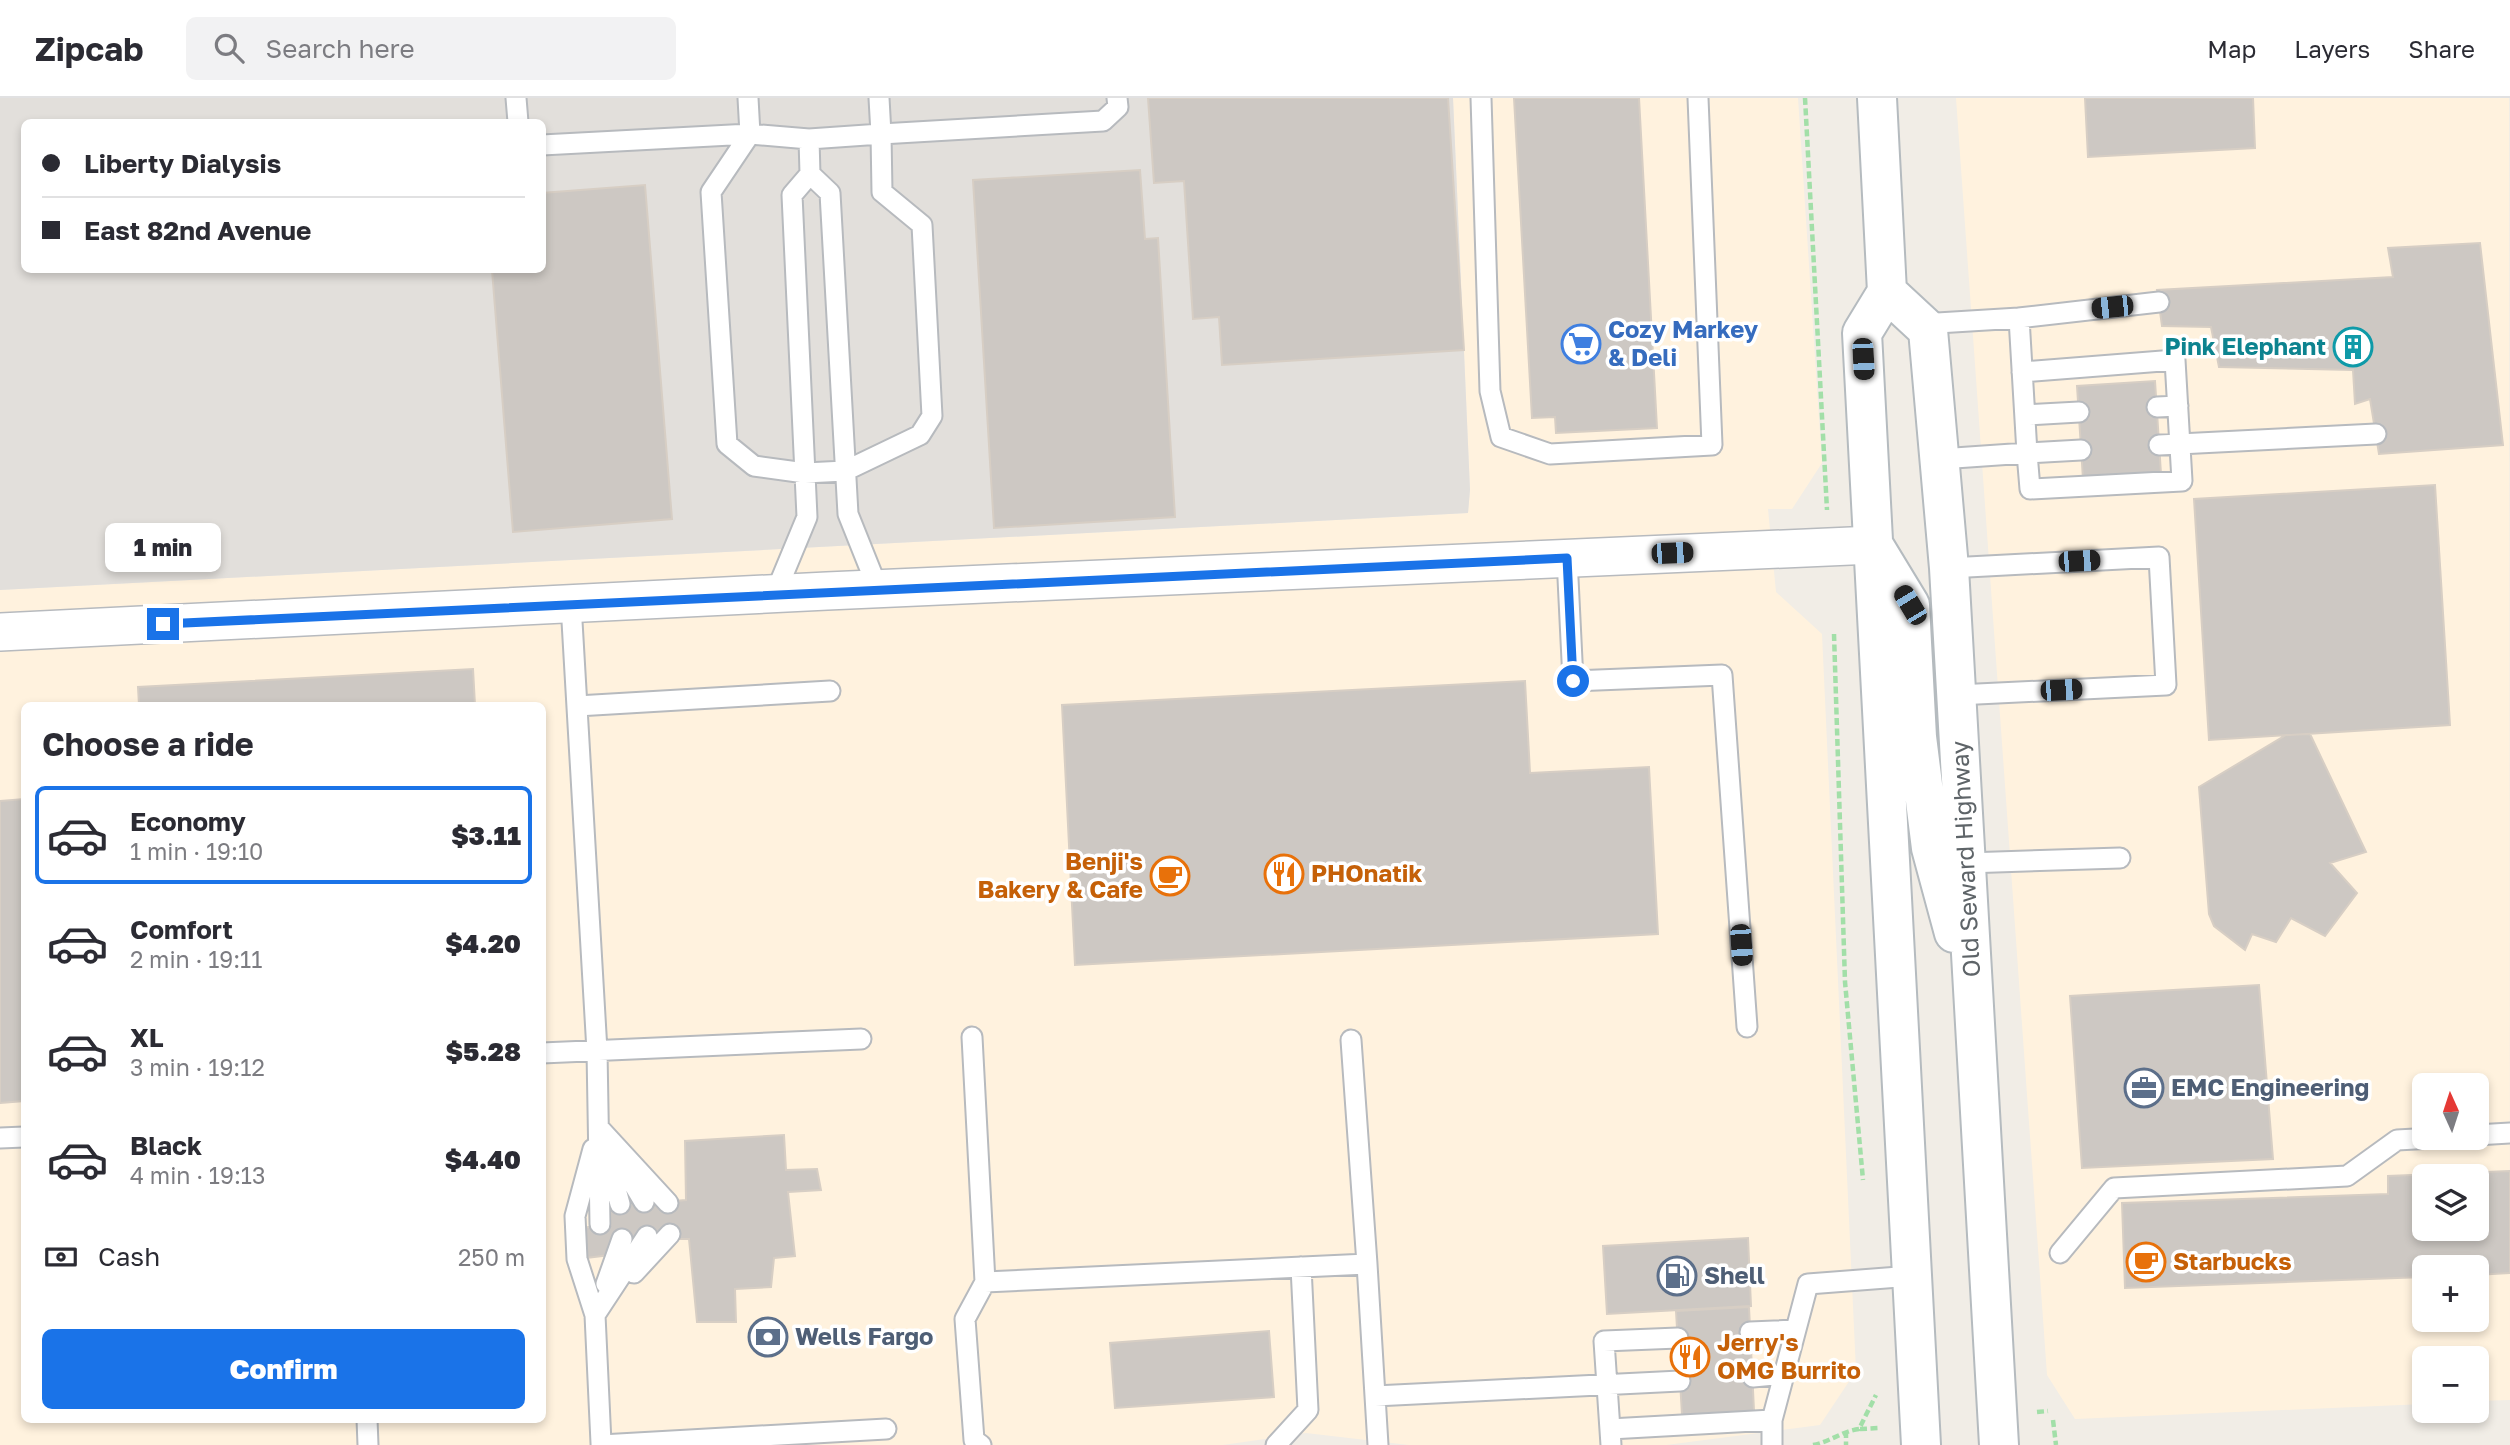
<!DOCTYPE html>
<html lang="en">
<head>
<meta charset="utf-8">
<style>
  :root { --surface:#fff; --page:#f2f2f3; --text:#2b2b33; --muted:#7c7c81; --line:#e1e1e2; --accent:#1a73e8 }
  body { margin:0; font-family:"Golos Text",sans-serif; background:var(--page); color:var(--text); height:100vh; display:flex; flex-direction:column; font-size:26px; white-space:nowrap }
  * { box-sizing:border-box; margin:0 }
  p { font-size:23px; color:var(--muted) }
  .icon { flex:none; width:38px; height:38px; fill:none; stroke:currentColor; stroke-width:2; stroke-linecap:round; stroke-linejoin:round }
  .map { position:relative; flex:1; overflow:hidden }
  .sheet { position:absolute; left:21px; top:604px; width:525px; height:721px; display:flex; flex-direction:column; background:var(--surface); border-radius:10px; box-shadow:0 4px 10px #0003 }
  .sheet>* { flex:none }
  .banner { position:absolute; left:21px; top:21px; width:525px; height:154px; border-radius:10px; box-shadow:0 4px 10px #0003; display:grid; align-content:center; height:154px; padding:0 21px; background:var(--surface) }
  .needle { width:46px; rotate:357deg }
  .controls { position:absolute; left:2412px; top:975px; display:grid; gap:14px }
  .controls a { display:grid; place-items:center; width:77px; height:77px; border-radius:10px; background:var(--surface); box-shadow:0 4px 10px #0003; font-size:35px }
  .end { position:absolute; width:32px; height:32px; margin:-16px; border:9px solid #1a73e8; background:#fff; box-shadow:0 0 0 4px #fff }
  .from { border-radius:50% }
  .bubble { position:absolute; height:49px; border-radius:10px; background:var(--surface); box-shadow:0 4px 10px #0003; font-size:23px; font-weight:800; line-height:49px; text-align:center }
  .car { position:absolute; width:21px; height:42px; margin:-21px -10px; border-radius:9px; box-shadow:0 0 5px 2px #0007; background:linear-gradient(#222 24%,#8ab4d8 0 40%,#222 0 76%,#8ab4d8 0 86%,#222 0) }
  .banner b { display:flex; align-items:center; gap:24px; height:66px; font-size:26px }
  .banner b+b { border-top:2px solid var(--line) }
  .banner i { width:18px; height:18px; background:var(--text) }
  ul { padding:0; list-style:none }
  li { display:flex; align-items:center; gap:21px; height:98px; margin:0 14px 10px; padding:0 7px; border:4px solid transparent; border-radius:10px }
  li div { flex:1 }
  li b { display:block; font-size:26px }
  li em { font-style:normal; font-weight:800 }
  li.selected { border-color:var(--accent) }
  li>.icon { width:63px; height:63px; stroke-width:1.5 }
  h2 { padding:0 21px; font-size:32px; line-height:84px }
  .pay { display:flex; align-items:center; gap:18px; height:77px; padding:0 21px; font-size:26px }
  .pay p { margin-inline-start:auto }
  .button { display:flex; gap:14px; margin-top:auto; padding:14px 21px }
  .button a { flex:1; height:80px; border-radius:10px; background:var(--accent); color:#fff; font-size:28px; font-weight:800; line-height:80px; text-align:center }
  header { display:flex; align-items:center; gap:42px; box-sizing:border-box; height:98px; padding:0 35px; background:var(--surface); border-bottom:2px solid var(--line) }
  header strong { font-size:33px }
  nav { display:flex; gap:38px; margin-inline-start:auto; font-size:24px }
  .search { width:490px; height:63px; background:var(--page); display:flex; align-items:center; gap:18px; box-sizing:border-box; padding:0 24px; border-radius:10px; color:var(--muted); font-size:26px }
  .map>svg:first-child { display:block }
  .commercial { fill:#fff2de; fill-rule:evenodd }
  .industrial { fill:#e2dfdb; fill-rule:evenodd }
  .building { fill:#cdc8c3; stroke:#d7cec4; stroke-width:2; fill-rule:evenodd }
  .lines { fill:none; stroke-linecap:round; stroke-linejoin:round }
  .lane-casing { stroke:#b7babe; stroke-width:23 }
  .street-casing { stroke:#b7babe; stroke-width:40 }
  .secondary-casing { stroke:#b5bbbf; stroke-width:42 }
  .path { stroke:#a2dfa8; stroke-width:4.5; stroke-dasharray:7 3.5; stroke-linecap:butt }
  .lane { stroke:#fff; stroke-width:19 }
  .street { stroke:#fff; stroke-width:37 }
  .secondary { stroke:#fff; stroke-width:38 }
  .route { stroke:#1a73e8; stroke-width:9 }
  .labels { text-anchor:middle; stroke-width:7; stroke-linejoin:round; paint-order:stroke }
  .shop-label { font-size:24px; font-weight:bold; fill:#366cbe; stroke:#fff; text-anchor:start }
  .culture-label { font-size:24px; font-weight:bold; fill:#0d838f; stroke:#fff; text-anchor:end }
  .street-label { font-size:24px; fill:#5e6468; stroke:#fff }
  .food-label { font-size:24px; font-weight:bold; fill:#c56008; stroke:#fff; text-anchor:start }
  .service-label { font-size:24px; font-weight:bold; fill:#4e5e75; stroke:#fff; text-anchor:start }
</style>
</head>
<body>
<header>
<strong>Zipcab</strong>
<div class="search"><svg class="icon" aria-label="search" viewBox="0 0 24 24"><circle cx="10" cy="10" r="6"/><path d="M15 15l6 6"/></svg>Search here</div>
<nav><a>Map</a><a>Layers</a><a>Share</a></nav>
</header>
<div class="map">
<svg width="2510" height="1347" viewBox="0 0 2510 1347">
  <rect width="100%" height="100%" fill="#f1ede6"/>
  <path class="commercial" d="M 1453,0 L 1798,0 L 1822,365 L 1792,411 L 1768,411 L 1776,494 L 1822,536 L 1856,1273 L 1820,1327 L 1666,1347 L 1409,1347 L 1306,1335 L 1223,1347 L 0,1347 L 0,492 L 1468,415 L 1470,392 ZM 24,607 L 542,607 L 542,1321 L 24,1321 Z
    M 1956,0 L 2509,0 L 2510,1302 L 2476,1303 L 2476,1260 L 2424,1260 L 2424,1306 L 2075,1321 L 2047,1277 ZM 2424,987 L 2476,987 L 2476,1040 L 2424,1040 ZM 2424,1078 L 2476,1078 L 2476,1130 L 2424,1130 ZM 2424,1169 L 2476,1169 L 2476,1222 L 2424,1222 Z"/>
  <path class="industrial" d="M 0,0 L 1453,0 L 1470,392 L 1468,415 L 0,492 ZM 24,24 L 542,24 L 542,172 L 24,172 Z"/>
  <path class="building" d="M 1148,0 L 1448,0 L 1464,252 L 1222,267 L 1219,219 L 1193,221 L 1184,83 L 1154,85 Z
    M 1514,0 L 1639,0 L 1657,330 L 1556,335 L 1555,319 L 1532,320 Z
    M 2085,0 L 2253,0 L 2255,50 L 2088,59 Z
    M 1140,72 L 1145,141 L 1158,140 L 1175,419 L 994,430 L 973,82 Z
    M 645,87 L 672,421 L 513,434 L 492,172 L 542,172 L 542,95 Z
    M 2480,145 L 2503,347 L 2379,356 L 2370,301 L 2355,306 L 2353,272 L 2219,269 L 2211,229 L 2162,228 L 2157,192 L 2393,179 L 2388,150 Z
    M 2155,283 L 2161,376 L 2083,381 L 2077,288 Z
    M 2435,387 L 2450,627 L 2209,642 L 2194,401 Z
    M 473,571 L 475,607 L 139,607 L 138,589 Z
    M 1525,583 L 1530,675 L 1649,669 L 1658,836 L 1075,867 L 1062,607 Z
    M 2310,636 L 2366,754 L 2330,765 L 2357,795 L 2325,838 L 2291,820 L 2276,844 L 2252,836 L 2245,852 L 2214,828 L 2209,816 L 2199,689 L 2286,637 Z
    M 24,701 L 24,1003 L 0,1005 L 0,703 Z
    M 2259,887 L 2273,1061 L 2082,1070 L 2070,898 Z
    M 784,1037 L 786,1072 L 817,1071 L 821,1092 L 788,1094 L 795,1158 L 774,1160 L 771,1189 L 735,1191 L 736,1224 L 697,1224 L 689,1141 L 622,1141 L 610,1157 L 569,1162 L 568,1131 L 611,1127 L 611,1108 L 686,1102 L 685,1043 Z
    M 2510,1073 L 2510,1175 L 2476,1177 L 2476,1169 L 2424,1169 L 2424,1179 L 2125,1190 L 2122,1105 L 2388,1096 L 2388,1078 ZM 2424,1078 L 2476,1078 L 2476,1130 L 2424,1130 Z
    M 1748,1140 L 1751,1208 L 1607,1216 L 1603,1148 Z
    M 1749,1209 L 1754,1313 L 1682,1317 L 1676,1213 Z
    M 1269,1233 L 1274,1299 L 1115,1310 L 1110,1245 Z"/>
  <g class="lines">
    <defs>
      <path id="lane" d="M 516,0 L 518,24
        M 748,0 L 750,36 L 711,94 L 727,346 L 754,368 L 805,375 L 845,373 L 920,337 L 932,318 L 922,127 L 882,94 L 881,36 L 1103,23 L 1118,9 L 1117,0
        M 1481,0 L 1490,293 L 1501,339 L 1550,356 L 1712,347 L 1698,0
        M 809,41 L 881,36 L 879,0
        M 542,47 L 750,36 L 809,41 L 810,76 L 792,97 L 807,419 L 775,496
        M 810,76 L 830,95 L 848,416 L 878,491
        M 2019,220 L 2159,204
        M 1921,226 L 2019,220 L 2027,355 L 1940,361
        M 2022,274 L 2175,262 L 2182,383 L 2030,391 L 2027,355 L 2081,352
        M 2157,309 L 2178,308
        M 2025,317 L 2079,314
        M 2159,347 L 2376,336
        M 1567,460 L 1573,583 L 1722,577 L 1747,929
        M 1949,470 L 2159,459 L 2166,587 L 1957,597
        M 571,506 L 597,953 L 600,1126
        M 577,608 L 830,593
        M 1966,765 L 2120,760
        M 972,939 L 985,1184 L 1367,1166 L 1375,1298
        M 1351,942 L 1367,1166
        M 542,955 L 861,941
        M 599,1030 L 668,1105
        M 2476,1037 L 2510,1035
        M 0,1040 L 24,1039
        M 593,1051 L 575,1118 L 577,1161 L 595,1217
        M 607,1058 L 620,1106
        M 622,1067 L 644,1104
        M 2060,1155 L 2114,1090 L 2347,1078 L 2397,1042 L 2433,1040
        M 634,1175 L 670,1136
        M 606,1186 L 622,1141
        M 1750,1234 L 1795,1232
        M 1753,1279 L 1784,1276
        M 367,1321 L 368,1347
        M 1610,1331 L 1772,1322
        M 601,1345 L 595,1217 L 647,1138
        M 601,1347 L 886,1331
        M 981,1347 L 974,1342 L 965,1221 L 985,1184
        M 1276,1347 L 1308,1312 L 1301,1169
        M 1378,1347 L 1375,1298 L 1680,1283
        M 1611,1347 L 1604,1243 L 1678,1240
        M 1772,1347 L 1772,1322 L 1808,1186 L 1912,1178"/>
      <path id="street" d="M 0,534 L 827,493 L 1873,447"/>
      <path id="secondary" d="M 1877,0 L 1887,194 L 1862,235 L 1921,1347
        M 1887,194 L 1928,232 L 1949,470 L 1999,1347
        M 1876,451 L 1910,507 L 1917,639 L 1931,750 L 1954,835"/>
    </defs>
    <use href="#lane" class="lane-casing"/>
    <use href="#street" class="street-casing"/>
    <use href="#secondary" class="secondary-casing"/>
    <path class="path" d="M 1805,0 L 1827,412
      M 1834,536 L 1845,884 L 1863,1082
      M 2037,1314 L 2048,1313
      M 2053,1322 L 2056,1347
      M 1860,1331 L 1879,1330
      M 1846,1333 L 1846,1347
      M 1813,1347 C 1830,1344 1842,1333 1859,1331 L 1876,1297"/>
    <use href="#lane" class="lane"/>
    <use href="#street" class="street"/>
    <use href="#secondary" class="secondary"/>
  </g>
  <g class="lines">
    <path class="route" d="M 163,526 L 1567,460 L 1573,583"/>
  </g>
  <defs>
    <symbol id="supermarket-ring" viewBox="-11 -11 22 22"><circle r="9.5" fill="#fff" stroke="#3f7fe0" stroke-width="1.5"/><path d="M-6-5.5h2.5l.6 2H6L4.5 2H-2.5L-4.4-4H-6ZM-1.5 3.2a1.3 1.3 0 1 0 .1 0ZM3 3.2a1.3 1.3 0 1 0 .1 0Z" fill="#3f7fe0"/></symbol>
    <symbol id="building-ring" viewBox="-11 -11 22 22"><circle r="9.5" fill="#fff" stroke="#0f9aa8" stroke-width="1.5"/><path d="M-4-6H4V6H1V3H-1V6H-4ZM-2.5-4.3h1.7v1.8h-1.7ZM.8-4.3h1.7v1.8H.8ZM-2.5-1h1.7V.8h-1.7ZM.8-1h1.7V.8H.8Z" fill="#0f9aa8"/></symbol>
    <symbol id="restaurant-ring" viewBox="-11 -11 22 22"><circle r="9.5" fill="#fff" stroke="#e8710a" stroke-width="1.5"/><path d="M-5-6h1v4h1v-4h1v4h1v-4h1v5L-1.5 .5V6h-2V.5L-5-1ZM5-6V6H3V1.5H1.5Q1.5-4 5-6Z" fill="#e8710a"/></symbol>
    <symbol id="cafe-ring" viewBox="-11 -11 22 22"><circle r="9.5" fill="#fff" stroke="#e8710a" stroke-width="1.5"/><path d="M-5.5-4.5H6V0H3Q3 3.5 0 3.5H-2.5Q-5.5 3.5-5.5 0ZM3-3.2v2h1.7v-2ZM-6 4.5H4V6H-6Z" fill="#e8710a"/></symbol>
    <symbol id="office-ring" viewBox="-11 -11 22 22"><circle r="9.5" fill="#fff" stroke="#5c6f8a" stroke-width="1.5"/><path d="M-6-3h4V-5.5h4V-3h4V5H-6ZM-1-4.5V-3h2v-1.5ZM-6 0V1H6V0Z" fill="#5c6f8a"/></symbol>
    <symbol id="fuel-ring" viewBox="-11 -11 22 22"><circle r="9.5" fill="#fff" stroke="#5c6f8a" stroke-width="1.5"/><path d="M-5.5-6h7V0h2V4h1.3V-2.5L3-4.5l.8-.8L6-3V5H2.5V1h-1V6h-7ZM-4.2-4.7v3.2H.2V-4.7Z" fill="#5c6f8a"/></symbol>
    <symbol id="bank-ring" viewBox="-11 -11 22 22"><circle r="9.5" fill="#fff" stroke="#5c6f8a" stroke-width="1.5"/><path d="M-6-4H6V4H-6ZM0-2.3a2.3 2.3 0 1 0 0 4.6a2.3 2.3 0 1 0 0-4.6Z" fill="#5c6f8a"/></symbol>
  </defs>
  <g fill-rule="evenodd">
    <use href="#supermarket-ring" x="1559" y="224" width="44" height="44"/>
    <use href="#building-ring" x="2331" y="227" width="44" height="44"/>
    <use href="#restaurant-ring" x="1262" y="754" width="44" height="44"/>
    <use href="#cafe-ring" x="1148" y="756" width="44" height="44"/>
    <use href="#office-ring" x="2122" y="968" width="44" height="44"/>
    <use href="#cafe-ring" x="2124" y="1142" width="44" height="44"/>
    <use href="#fuel-ring" x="1655" y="1156" width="44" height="44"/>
    <use href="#bank-ring" x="746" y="1217" width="44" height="44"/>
    <use href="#restaurant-ring" x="1668" y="1237" width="44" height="44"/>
  </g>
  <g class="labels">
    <g class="shop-label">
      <text x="1608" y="240">Cozy Markey<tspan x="1608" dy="28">&amp; Deli</tspan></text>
    </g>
    <g class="culture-label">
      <text x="2326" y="257">Pink Elephant</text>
    </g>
    <g class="street-label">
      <text transform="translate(1966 761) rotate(-93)" y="8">Old Seward Highway</text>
    </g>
    <g class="food-label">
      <text x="1143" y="772" text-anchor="end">Benji's<tspan x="1143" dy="28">Bakery &amp; Cafe</tspan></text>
      <text x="1311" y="784">PHOnatik</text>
      <text x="2173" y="1172">Starbucks</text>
      <text x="1717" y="1253">Jerry's<tspan x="1717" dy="28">OMG Burrito</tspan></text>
    </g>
    <g class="service-label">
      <text x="2171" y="998">EMC Engineering</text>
      <text x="1704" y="1186">Shell</text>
      <text x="795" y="1247">Wells Fargo</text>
    </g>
  </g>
</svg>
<div class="controls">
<a><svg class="needle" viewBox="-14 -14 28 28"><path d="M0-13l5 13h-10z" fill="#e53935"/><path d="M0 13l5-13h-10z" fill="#7c7c81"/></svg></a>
<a><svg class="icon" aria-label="layers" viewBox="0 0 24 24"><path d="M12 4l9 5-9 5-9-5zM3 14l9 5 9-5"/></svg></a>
<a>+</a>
<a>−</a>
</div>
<i class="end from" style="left:1573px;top:583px"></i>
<i class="end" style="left:163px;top:526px"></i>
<div class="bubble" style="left:105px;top:425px;width:116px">1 min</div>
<i class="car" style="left:2112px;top:209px;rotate:264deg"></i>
<i class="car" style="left:1863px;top:261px;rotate:177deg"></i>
<i class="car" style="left:1672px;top:455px;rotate:88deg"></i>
<i class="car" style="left:2079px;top:463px;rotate:87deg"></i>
<i class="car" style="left:1910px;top:507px;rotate:329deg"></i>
<i class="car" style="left:2061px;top:592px;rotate:87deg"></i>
<i class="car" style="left:1741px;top:847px;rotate:176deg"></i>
<div class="banner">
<b><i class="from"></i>Liberty Dialysis</b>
<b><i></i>East 82nd Avenue</b>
</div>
<section class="sheet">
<h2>Choose a ride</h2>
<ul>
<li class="selected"><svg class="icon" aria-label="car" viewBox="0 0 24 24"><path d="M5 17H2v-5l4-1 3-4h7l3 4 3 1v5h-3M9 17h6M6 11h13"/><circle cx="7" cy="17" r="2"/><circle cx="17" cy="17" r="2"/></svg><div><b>Economy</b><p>1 min · 19:10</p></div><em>$3.11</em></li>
<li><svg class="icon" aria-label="car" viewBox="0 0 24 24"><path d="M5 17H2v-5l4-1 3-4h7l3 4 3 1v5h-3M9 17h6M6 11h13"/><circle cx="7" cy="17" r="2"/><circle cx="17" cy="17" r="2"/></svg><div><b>Comfort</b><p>2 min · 19:11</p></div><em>$4.20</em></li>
<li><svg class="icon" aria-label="car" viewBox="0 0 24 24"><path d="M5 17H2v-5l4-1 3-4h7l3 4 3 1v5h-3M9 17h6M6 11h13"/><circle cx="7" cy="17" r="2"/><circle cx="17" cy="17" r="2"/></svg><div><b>XL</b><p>3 min · 19:12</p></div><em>$5.28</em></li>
<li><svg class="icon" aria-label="car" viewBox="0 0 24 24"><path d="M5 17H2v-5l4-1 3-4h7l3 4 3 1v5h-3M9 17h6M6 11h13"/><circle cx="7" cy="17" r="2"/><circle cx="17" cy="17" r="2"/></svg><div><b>Black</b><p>4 min · 19:13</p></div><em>$4.40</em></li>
</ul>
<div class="pay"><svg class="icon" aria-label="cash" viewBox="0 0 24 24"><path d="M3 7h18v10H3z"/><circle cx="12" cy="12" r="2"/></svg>Cash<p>250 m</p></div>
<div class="button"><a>Confirm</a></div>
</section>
</div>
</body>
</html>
